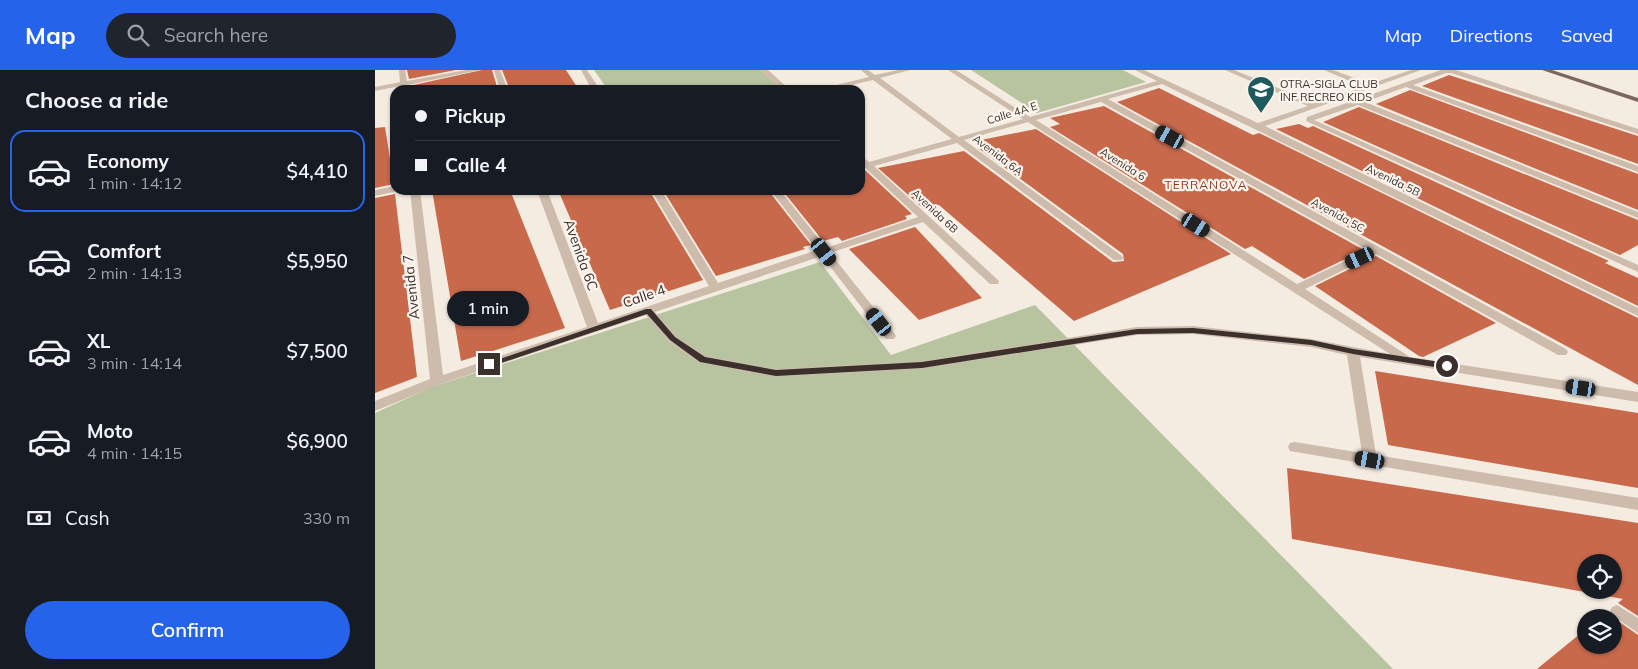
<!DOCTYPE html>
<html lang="en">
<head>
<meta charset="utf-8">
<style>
  :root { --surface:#171b24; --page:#20242c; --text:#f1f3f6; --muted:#9ea1a6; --line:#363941; --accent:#2563eb }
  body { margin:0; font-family:Mulish,sans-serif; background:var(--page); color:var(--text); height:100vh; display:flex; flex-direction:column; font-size:19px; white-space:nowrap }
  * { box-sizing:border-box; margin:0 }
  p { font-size:16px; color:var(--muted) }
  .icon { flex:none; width:28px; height:28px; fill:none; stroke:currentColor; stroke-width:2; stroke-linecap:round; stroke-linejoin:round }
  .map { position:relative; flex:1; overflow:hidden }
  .details { display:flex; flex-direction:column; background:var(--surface); width:375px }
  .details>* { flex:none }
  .hud { position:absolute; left:15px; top:15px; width:475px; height:110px; border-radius:15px; box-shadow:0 1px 4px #0004; display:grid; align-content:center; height:110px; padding:0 25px; background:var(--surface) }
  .tools { position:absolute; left:1202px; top:484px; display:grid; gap:10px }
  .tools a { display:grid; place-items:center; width:45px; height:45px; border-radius:50%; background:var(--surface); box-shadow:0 1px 4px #0004; font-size:25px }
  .end { position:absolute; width:22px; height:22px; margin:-11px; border:6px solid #3b302b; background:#fff; box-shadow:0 0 0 2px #fff }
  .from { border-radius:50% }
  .bubble { position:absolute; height:35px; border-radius:18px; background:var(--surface); box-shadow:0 1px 4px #0004; font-size:16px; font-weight:600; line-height:35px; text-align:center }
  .car { position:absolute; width:15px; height:30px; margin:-15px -8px; border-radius:6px; box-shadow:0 0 4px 1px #0007; background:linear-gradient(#222 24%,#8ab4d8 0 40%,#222 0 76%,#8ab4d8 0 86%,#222 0) }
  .hud b { display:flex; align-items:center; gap:18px; height:48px; font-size:19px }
  .hud b+b { border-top:1px solid var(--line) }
  .hud i { width:12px; height:12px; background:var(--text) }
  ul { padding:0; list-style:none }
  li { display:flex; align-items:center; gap:15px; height:82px; margin:0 10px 8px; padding:0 15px; border:2px solid transparent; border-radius:15px }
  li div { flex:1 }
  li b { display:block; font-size:19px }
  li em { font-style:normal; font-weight:600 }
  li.on { border-color:var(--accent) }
  li>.icon { width:45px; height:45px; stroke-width:1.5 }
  h2 { padding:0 25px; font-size:22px; line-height:60px }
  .pay { display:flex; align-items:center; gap:12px; height:55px; padding:0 25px; font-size:19px }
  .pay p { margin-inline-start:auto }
  .cta { display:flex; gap:10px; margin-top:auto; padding:10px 25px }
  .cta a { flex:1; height:58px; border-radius:30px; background:var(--accent); color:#fff; font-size:20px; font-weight:600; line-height:58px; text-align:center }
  header { display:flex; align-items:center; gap:30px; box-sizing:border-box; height:70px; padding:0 25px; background:var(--accent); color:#fff }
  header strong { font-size:24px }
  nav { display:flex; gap:28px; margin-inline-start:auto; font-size:18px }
  .search { width:350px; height:45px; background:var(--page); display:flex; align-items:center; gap:12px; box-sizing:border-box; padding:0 18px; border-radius:28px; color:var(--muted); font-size:19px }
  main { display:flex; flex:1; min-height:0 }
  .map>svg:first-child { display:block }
  .green { fill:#b8c4a0 }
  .building { fill:#c8694b; fill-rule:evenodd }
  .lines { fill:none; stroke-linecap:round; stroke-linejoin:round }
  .lane { fill:#cdbbac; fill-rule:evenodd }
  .street { fill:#cdbbac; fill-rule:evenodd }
  .primary { fill:#7d675c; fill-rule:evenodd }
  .route { fill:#3b302b }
  .labels { text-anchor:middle; stroke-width:4.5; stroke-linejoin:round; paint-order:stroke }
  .far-poi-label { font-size:11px; fill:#3b302b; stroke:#fbf5ee; text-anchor:start }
  .far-street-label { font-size:11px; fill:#3b302b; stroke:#fbf5ee }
  .far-neighbourhood-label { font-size:12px; letter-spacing:1px; fill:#8c3b22; stroke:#fbf5ee }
  .street-label { font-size:14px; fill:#3b302b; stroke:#fbf5ee }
</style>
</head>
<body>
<header>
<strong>Map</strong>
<div class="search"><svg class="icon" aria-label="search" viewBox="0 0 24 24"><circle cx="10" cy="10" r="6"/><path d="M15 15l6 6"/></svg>Search here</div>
<nav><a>Map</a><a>Directions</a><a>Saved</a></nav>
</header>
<main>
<section class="details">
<h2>Choose a ride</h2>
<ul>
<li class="on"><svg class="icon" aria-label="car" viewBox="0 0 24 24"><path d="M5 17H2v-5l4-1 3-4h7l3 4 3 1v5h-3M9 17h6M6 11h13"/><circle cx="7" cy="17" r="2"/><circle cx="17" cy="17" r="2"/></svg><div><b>Economy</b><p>1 min · 14:12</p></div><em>$4,410</em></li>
<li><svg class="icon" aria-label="car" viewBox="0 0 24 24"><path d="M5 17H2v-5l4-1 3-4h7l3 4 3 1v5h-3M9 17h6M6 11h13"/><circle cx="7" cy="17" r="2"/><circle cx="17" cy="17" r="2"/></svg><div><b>Comfort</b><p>2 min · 14:13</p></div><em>$5,950</em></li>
<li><svg class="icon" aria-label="car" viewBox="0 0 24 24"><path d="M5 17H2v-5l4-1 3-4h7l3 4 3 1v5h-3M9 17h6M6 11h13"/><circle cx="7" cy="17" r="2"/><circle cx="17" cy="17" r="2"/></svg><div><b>XL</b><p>3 min · 14:14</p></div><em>$7,500</em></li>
<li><svg class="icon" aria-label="car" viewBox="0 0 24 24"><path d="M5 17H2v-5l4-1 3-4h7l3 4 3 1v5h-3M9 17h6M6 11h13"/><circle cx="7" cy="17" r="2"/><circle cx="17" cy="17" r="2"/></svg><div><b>Moto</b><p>4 min · 14:15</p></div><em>$6,900</em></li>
</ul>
<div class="pay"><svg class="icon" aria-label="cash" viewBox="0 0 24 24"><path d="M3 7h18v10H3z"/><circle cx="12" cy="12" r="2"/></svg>Cash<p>330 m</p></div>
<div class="cta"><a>Confirm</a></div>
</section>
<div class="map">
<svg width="1263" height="599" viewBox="0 0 1263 599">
  <rect width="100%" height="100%" fill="#f4ebe1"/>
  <path class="green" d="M 219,0 L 386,0 L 407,20 L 233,20 Z
    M 596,0 L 748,0 L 771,12 L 662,43 Z
    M 445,192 L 516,285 L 660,235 L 1018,599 L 0,599 L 0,343 L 57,317 Z"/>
  <path class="building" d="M 32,0 L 81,0 L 34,9 Z
    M 107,0 L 117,0 L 123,20 L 35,20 L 34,16 Z
    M 127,0 L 191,0 L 204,20 L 135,20 Z
    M 1074,5 L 1263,66 L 1263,94 L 1047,16 Z
    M 784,18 L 878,65 L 884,63 L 1263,248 L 1263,315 L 742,32 Z
    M 1035,20 L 1263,104 L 1263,140 L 1001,34 Z
    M 729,36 L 989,180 L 929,209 L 877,176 L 870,179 L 675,57 L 685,54 L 675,48 Z
    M 984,37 L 1263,150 L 1263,175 L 1245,185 L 948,52 Z
    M 924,54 L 933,58 L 938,56 L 1234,191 L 1230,193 L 1263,208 L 1263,236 L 901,59 Z
    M 10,57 L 19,114 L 0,118 L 0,58 Z
    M 661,59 L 856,184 L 699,251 L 564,135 L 550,140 L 503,98 L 589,81 L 738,192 L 749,191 L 748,184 L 603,78 L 609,77 L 601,71 Z
    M 490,100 L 537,144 L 530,146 L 532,149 L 467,171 L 463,167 L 448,171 L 407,120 L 485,120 L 485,101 Z
    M 57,120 L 135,120 L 190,258 L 86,291 Z
    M 183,120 L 274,120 L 328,210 L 235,240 Z
    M 288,120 L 393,120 L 436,175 L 428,177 L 430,179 L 341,206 Z
    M 20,124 L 42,307 L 0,323 L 0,128 Z
    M 540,157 L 607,228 L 544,250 L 474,179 Z
    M 1001,186 L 1121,253 L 1048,287 L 1044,286 L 940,216 Z
    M 1000,301 L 1263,343 L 1263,418 L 1013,375 Z
    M 912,398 L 1263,453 L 1263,546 L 1243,533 L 1248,529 L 917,469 ZM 1211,492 L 1239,492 L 1239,520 L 1211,520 Z
    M 1239,548 L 1263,565 L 1263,599 L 1162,599 L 1211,559 L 1211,575 L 1239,575 Z"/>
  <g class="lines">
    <path class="lane" d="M 1242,535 L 1263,548 L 1263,563 L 1237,545 L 1235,541 L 1237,537 Z"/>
    <path class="street" d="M 24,0 L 30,0 L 32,11 L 91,0 L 105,0 L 32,15 L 33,20 L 25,20 L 25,16 L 0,21 L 0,17 L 25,12 Z
      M 119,0 L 125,0 L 133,20 L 125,20 Z
      M 206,0 L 212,0 L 225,20 L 217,20 Z
      M 386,0 L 393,0 L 415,20 L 407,20 Z
      M 486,0 L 493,0 L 500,5 L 523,0 L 535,0 L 505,8 L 584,67 L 648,49 L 573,0 L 581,0 L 655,47 L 782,11 L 760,0 L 769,0 L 883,53 L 933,36 L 850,0 L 859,0 L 940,33 L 989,17 L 949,0 L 958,0 L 995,14 L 1036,0 L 1046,0 L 890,56 L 1263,238 L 1263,246 L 787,14 L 733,29 L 1191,279 L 1193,282 L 1191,285 L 1183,285 L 1001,184 L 930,219 L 1035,287 L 1263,322 L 1263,332 L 985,287 L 1001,385 L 1263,428 L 1263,440 L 915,381 L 913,377 L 915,373 L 920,372 L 987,383 L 972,285 L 936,277 L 818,264 L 762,265 L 547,299 L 401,307 L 324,293 L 293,272 L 271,245 L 66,314 L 0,341 L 0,331 L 55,309 L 35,120 L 45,120 L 68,305 L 212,257 L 162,120 L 172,120 L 223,253 L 334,216 L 276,120 L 286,120 L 343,213 L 442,180 L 395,120 L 405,120 L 451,178 L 543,147 L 485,93 L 485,85 L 494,92 L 577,69 L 498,10 L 454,20 L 441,20 L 494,7 ZM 726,32 L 993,180 L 922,214 L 661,50 ZM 653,52 L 1015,284 L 936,269 L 818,256 L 762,257 L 547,291 L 401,299 L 331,286 L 301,266 L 280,242 L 447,186 L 511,269 L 519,269 L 521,266 L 519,263 L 455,183 L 548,152 L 615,214 L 623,214 L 624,212 L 623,210 L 499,96 L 582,73 L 739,190 L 747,190 L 748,188 L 747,186 L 589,70 Z
      M 1066,0 L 1081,0 L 1263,59 L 1263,64 L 1076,3 L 1071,3 L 1038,15 L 1263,96 L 1263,102 L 1031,17 L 990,32 L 1263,142 L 1263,148 L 983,35 L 939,50 L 1263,195 L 1263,202 L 931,51 L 932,47 Z
      M 20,116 L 20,120 L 23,121 L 0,126 L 0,120 Z"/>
    <path class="primary" d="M 1167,0 L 1177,0 L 1263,28 L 1263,32 Z"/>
  </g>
  <path class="route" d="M 271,239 L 276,239 L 300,267 L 330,287 L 401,300 L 547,292 L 762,259 L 818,258 L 936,270 L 978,279 L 1072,293 L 1076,296 L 1072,299 L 978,284 L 936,275 L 818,263 L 762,264 L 547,298 L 401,306 L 325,292 L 295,270 L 272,244 L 117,296 L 111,296 L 110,294 Z"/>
  <defs>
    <symbol id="school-pin" viewBox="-11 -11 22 30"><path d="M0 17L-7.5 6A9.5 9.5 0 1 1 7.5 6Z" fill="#1f5a5e" stroke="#fbf5ee"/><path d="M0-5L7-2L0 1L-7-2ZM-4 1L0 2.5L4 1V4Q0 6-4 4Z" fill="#fff"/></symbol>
  </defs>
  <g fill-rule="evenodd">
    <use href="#school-pin" x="870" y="4" width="32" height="43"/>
  </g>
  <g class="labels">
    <g class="far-poi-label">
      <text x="905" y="18">OTRA-SIGLA CLUB<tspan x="905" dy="13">INF RECREO KIDS</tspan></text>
    </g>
    <g class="far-street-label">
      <text transform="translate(637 43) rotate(-17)" y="4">Calle 4A E</text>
      <text transform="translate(623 85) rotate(37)" y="4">Avenida 6A</text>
      <text transform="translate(748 94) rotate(32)" y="4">Avenida 6</text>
      <text transform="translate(1018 110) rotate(26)" y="4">Avenida 5B</text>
      <text transform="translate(560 141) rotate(43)" y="4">Avenida 6B</text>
      <text transform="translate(963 145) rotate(29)" y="4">Avenida 5C</text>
    </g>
    <g class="far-neighbourhood-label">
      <text x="831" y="119">TERRANOVA</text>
    </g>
    <g class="street-label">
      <text transform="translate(206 185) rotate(70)" y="5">Avenida 6C</text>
      <text transform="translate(36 217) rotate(-96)" y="5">Avenida 7</text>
      <text transform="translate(269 226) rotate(-19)" y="5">Calle 4</text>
    </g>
  </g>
</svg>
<div class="tools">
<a><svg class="icon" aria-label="locate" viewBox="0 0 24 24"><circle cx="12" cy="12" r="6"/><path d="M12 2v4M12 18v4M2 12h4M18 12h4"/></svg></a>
<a><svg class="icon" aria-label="layers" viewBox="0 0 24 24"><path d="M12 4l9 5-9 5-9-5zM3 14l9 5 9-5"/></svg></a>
</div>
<i class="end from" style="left:1072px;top:296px"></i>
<i class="end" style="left:114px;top:294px"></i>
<div class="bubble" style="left:72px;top:221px;width:82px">1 min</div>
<i class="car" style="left:795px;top:67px;rotate:299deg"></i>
<i class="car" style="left:821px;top:155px;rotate:122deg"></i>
<i class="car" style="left:449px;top:182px;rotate:142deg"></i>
<i class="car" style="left:985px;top:188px;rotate:245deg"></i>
<i class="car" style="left:504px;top:252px;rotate:322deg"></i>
<i class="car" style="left:1206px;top:318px;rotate:279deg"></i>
<i class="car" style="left:995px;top:390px;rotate:280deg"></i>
<div class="hud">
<b><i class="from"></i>Pickup</b>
<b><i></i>Calle 4</b>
</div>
</div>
</main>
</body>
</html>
